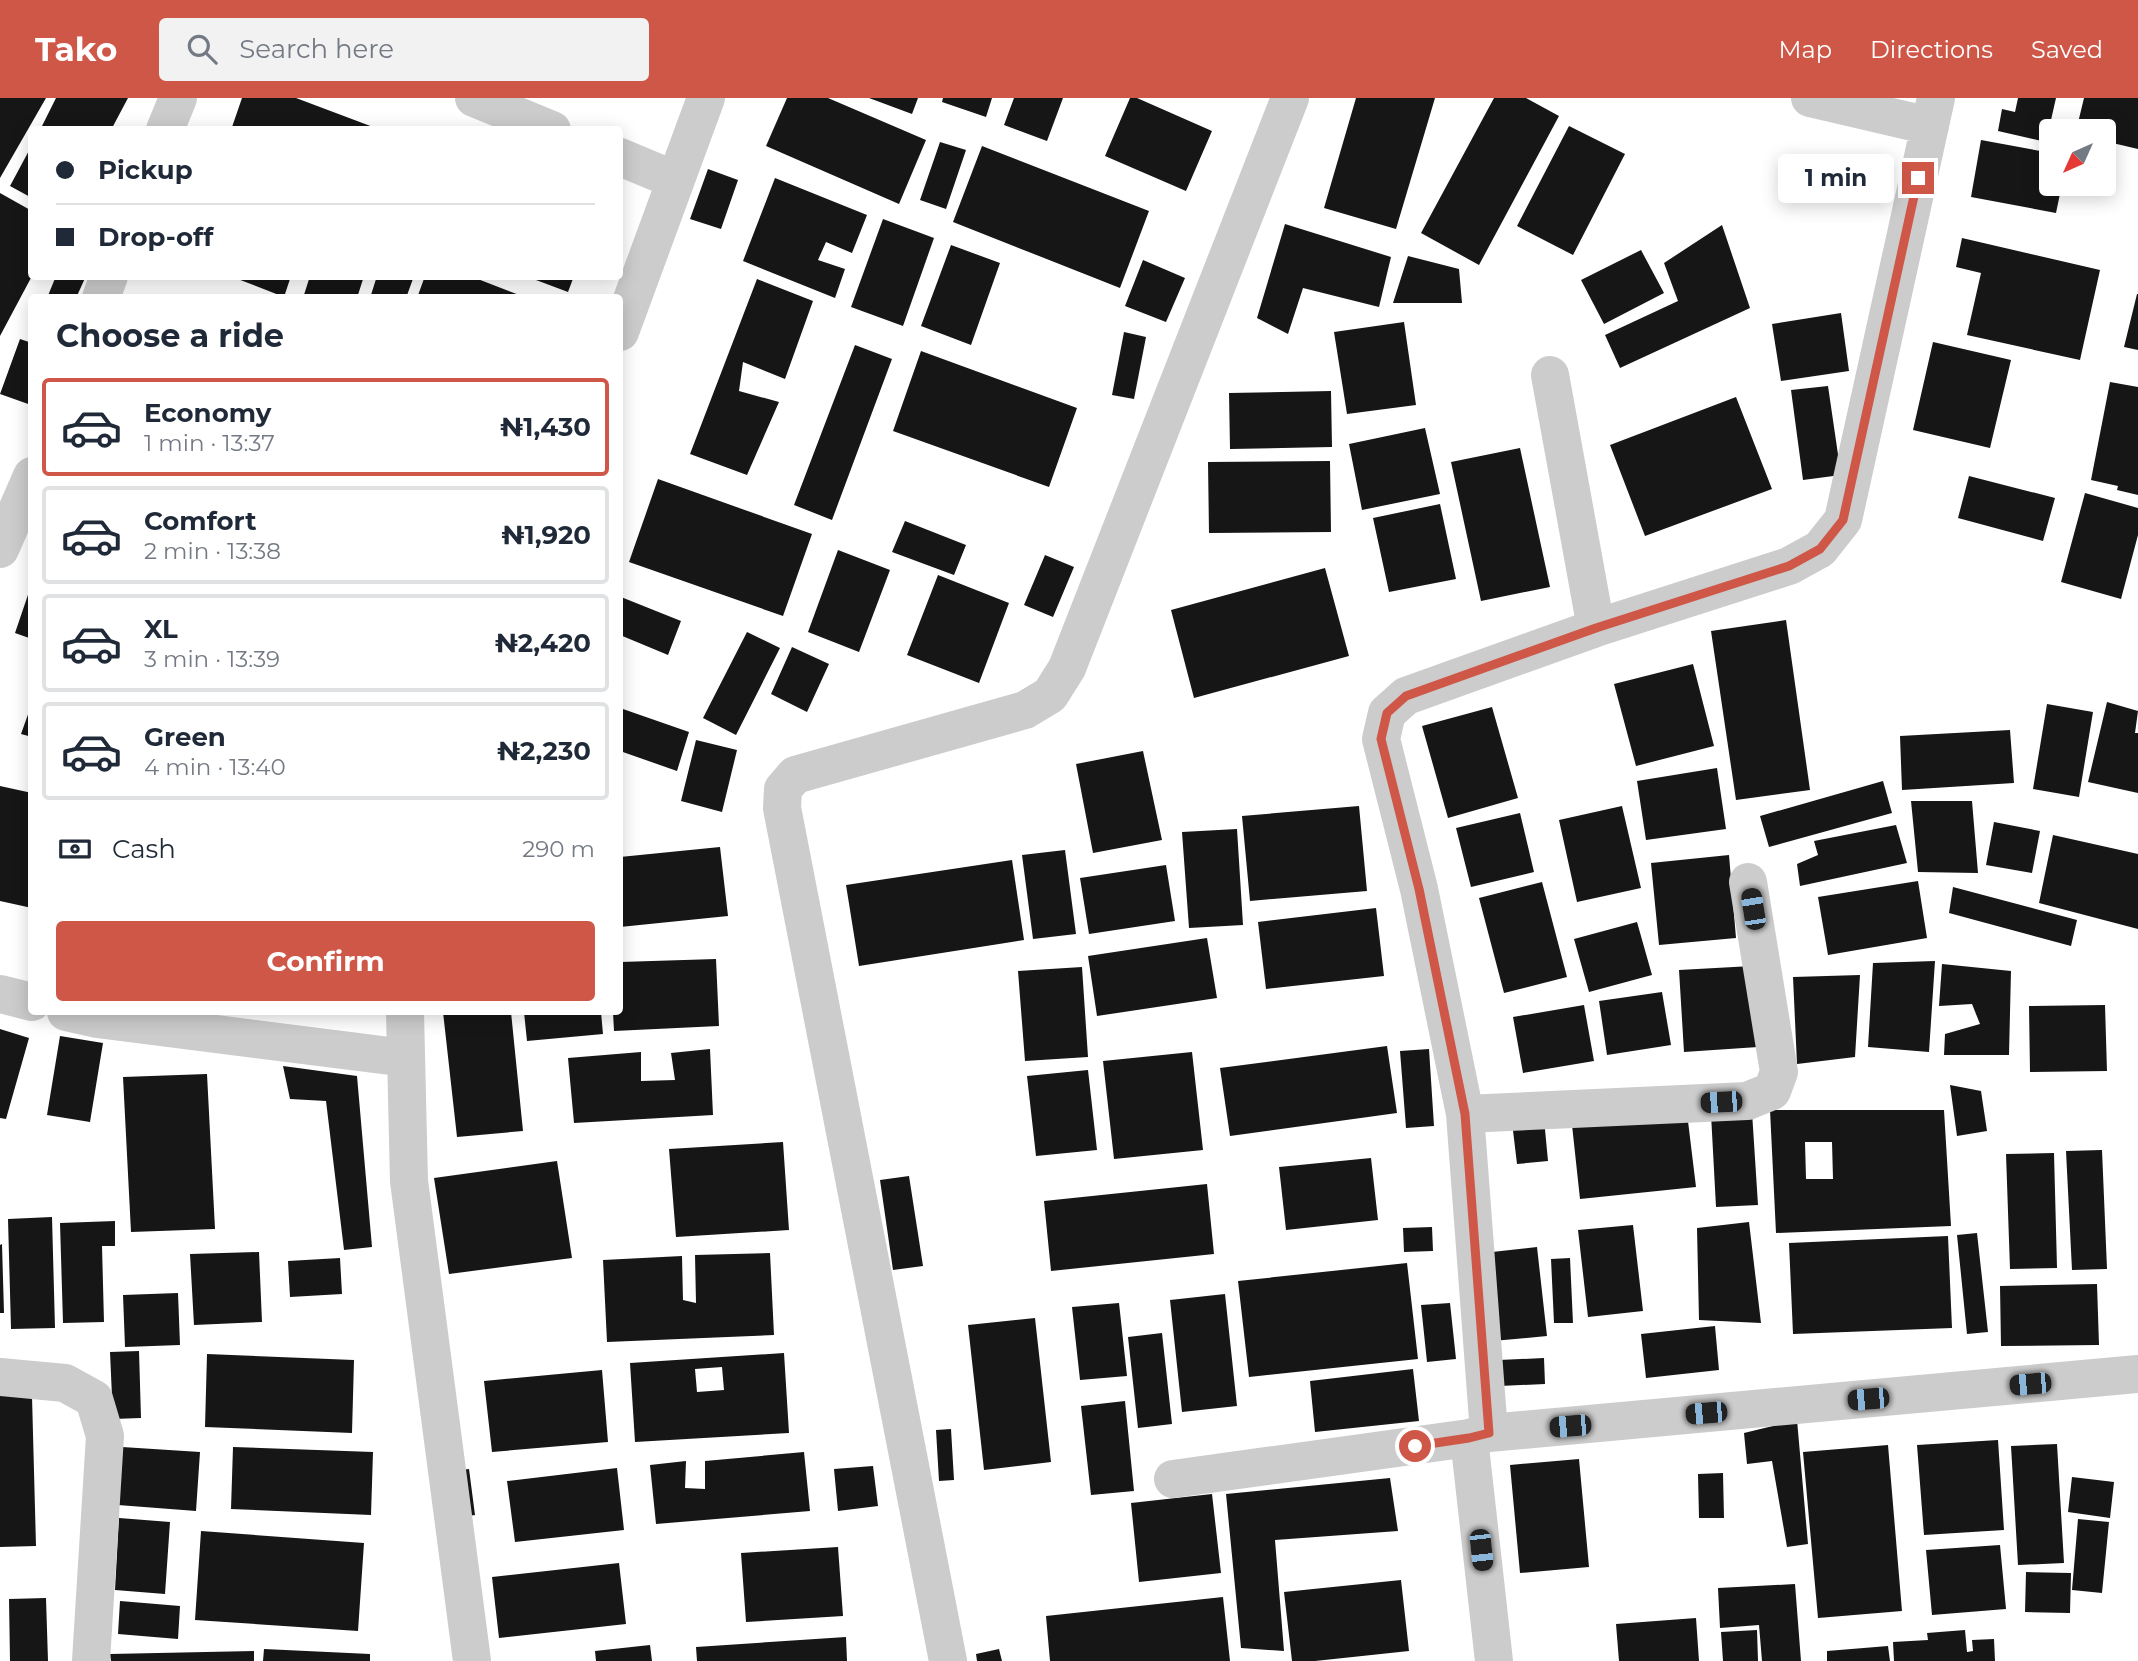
<!DOCTYPE html>
<html lang="en">
<head>
<meta charset="utf-8">
<style>
  :root { --surface:#fff; --page:#f2f2f3; --text:#1f2937; --muted:#747a83; --line:#e0e1e3; --accent:#cf5748 }
  body { margin:0; font-family:Montserrat,sans-serif; background:var(--page); color:var(--text); height:100vh; display:flex; flex-direction:column; font-size:26px; white-space:nowrap }
  * { box-sizing:border-box; margin:0 }
  p { font-size:23px; color:var(--muted) }
  .icon { flex:none; width:38px; height:38px; fill:none; stroke:currentColor; stroke-width:2; stroke-linecap:round; stroke-linejoin:round }
  .map { position:relative; flex:1; overflow:hidden }
  .panel { position:absolute; left:28px; top:196px; width:595px; height:721px; display:flex; flex-direction:column; background:var(--surface); border-radius:7px; box-shadow:0 4px 18px #0003 }
  .panel>* { flex:none }
  .banner { position:absolute; left:28px; top:28px; width:595px; height:154px; border-radius:7px; box-shadow:0 4px 18px #0003; display:grid; align-content:center; height:154px; padding:0 28px; background:var(--surface) }
  .needle { width:46px; rotate:225deg }
  .buttons { position:absolute; left:2039px; top:21px; display:grid; gap:14px }
  .buttons a { display:grid; place-items:center; width:77px; height:77px; border-radius:7px; background:var(--surface); box-shadow:0 4px 18px #0003; font-size:35px }
  .end { position:absolute; width:32px; height:32px; margin:-16px; border:9px solid #cf5748; background:#fff; box-shadow:0 0 0 4px #fff }
  .from { border-radius:50% }
  .bubble { position:absolute; height:49px; border-radius:7px; background:var(--surface); box-shadow:0 4px 18px #0003; font-size:23px; font-weight:700; line-height:49px; text-align:center }
  .car { position:absolute; width:21px; height:42px; margin:-21px -10px; border-radius:9px; box-shadow:0 0 5px 2px #0007; background:linear-gradient(#222 24%,#8ab4d8 0 40%,#222 0 76%,#8ab4d8 0 86%,#222 0) }
  .banner b { display:flex; align-items:center; gap:24px; height:66px; font-size:26px }
  .banner b+b { border-top:2px solid var(--line) }
  .banner i { width:18px; height:18px; background:var(--text) }
  ul { padding:0; list-style:none }
  li { display:flex; align-items:center; gap:21px; height:98px; margin:0 14px 10px; padding:0 14px; border:4px solid var(--line); border-radius:7px }
  li div { flex:1 }
  li b { display:block; font-size:26px }
  li em { font-style:normal; font-weight:700 }
  li.current { border-color:var(--accent) }
  li>.icon { width:63px; height:63px; stroke-width:1.5 }
  h2 { padding:0 28px; font-size:32px; line-height:84px }
  .pay { display:flex; align-items:center; gap:18px; height:77px; padding:0 28px; font-size:26px }
  .pay p { margin-inline-start:auto }
  .action { display:flex; gap:14px; margin-top:auto; padding:14px 28px }
  .action a { flex:1; height:80px; border-radius:7px; background:var(--accent); color:#fff; font-size:28px; font-weight:700; line-height:80px; text-align:center }
  header { display:flex; align-items:center; gap:42px; box-sizing:border-box; height:98px; padding:0 35px; background:var(--accent); color:#fff }
  header strong { font-size:33px }
  nav { display:flex; gap:38px; margin-inline-start:auto; font-size:24px }
  .search { width:490px; height:63px; background:var(--page); display:flex; align-items:center; gap:18px; box-sizing:border-box; padding:0 24px; border-radius:7px; color:var(--muted); font-size:26px }
  .map>svg:first-child { display:block }
  .building { fill:#161616; fill-rule:evenodd }
  .lines { fill:none; stroke-linecap:round; stroke-linejoin:round }
  .minor { stroke:#ccc; stroke-width:38 }
  .route { stroke:#cf5748; stroke-width:9 }
</style>
</head>
<body>
<header>
<strong>Tako</strong>
<div class="search"><svg class="icon" aria-label="search" viewBox="0 0 24 24"><circle cx="10" cy="10" r="6"/><path d="M15 15l6 6"/></svg>Search here</div>
<nav><a>Map</a><a>Directions</a><a>Saved</a></nav>
</header>
<div class="map">
<svg width="2138" height="1563" viewBox="0 0 2138 1563">
  <rect width="100%" height="100%" fill="#fff"/>
  <path class="building" d="M 0,0 L 46,0 L 0,80 Z
    M 56,0 L 128,0 L 111,32 L 40,32 Z
    M 242,0 L 296,0 L 381,32 L 231,32 Z
    M 787,0 L 828,0 L 926,42 L 899,106 L 766,48 Z
    M 869,0 L 918,0 L 912,16 Z
    M 943,0 L 992,0 L 986,19 L 942,4 Z
    M 1014,0 L 1063,0 L 1047,43 L 1004,27 Z
    M 1130,0 L 1137,0 L 1212,33 L 1186,93 L 1105,58 Z
    M 1356,0 L 1435,0 L 1396,131 L 1324,110 Z
    M 1494,0 L 1526,0 L 1559,18 L 1479,167 L 1421,135 Z
    M 2018,0 L 2056,0 L 2046,44 L 1998,33 L 2002,11 L 2015,14 Z
    M 2084,0 L 2138,0 L 2138,51 L 2104,43 L 2104,33 L 2076,33 Z
    M 1569,28 L 1625,56 L 1573,157 L 1517,128 Z
    M 1981,42 L 2051,55 L 2051,86 L 2062,86 L 2056,115 L 1971,99 Z
    M 940,44 L 966,52 L 946,111 L 920,102 Z
    M 32,47 L 32,100 L 10,88 Z
    M 982,48 L 1149,113 L 1120,190 L 953,124 Z
    M 708,71 L 738,82 L 721,131 L 690,121 Z
    M 775,80 L 867,117 L 852,155 L 826,144 L 818,162 L 845,171 L 835,200 L 743,163 Z
    M 0,95 L 32,113 L 32,178 L 0,238 Z
    M 883,121 L 934,140 L 903,228 L 851,209 Z
    M 1285,126 L 1391,159 L 1379,209 L 1303,190 L 1288,236 L 1257,220 Z
    M 1722,127 L 1750,210 L 1620,270 L 1605,237 L 1678,203 L 1664,165 Z
    M 1962,140 L 2100,172 L 2080,262 L 1967,237 L 1981,175 L 1956,169 Z
    M 951,147 L 1000,165 L 971,247 L 921,228 Z
    M 1641,152 L 1664,195 L 1604,226 L 1581,182 Z
    M 1408,158 L 1459,171 L 1462,205 L 1393,205 Z
    M 1143,162 L 1185,180 L 1166,224 L 1125,208 Z
    M 56,178 L 86,178 L 76,200 L 47,200 Z
    M 230,178 L 291,178 L 284,199 Z
    M 310,178 L 364,178 L 357,200 L 303,200 Z
    M 377,178 L 414,178 L 406,200 L 370,200 Z
    M 425,178 L 470,178 L 527,200 L 417,200 Z
    M 537,178 L 574,178 L 568,194 L 536,182 Z
    M 757,181 L 813,203 L 785,281 L 743,264 L 739,293 L 779,304 L 747,377 L 690,356 Z
    M 2137,196 L 2138,196 L 2138,252 L 2124,249 Z
    M 1841,215 L 1849,273 L 1781,283 L 1772,226 Z
    M 1404,224 L 1416,307 L 1347,316 L 1334,234 Z
    M 1124,234 L 1146,239 L 1134,301 L 1112,297 Z
    M 20,241 L 32,245 L 31,307 L 0,296 Z
    M 1933,244 L 2011,262 L 1990,350 L 1913,332 Z
    M 855,247 L 892,261 L 832,422 L 794,407 Z
    M 921,253 L 1077,310 L 1049,389 L 893,333 Z
    M 2110,284 L 2138,289 L 2138,397 L 2117,392 L 2118,388 L 2091,382 Z
    M 1828,288 L 1841,377 L 1803,382 L 1791,292 Z
    M 1331,293 L 1332,349 L 1230,351 L 1229,295 Z
    M 1736,299 L 1772,391 L 1645,438 L 1610,347 Z
    M 1425,330 L 1440,396 L 1362,412 L 1349,346 Z
    M 1520,350 L 1550,489 L 1481,503 L 1451,364 Z
    M 1330,363 L 1331,434 L 1209,435 L 1208,364 Z
    M 1969,378 L 2055,400 L 2043,443 L 1958,420 Z
    M 658,381 L 812,436 L 783,518 L 629,464 Z
    M 2085,395 L 2138,410 L 2138,437 L 2121,501 L 2061,484 Z
    M 1440,406 L 1456,481 L 1389,494 L 1373,420 Z
    M 905,423 L 966,447 L 954,477 L 892,454 Z
    M 838,452 L 890,472 L 859,554 L 808,534 Z
    M 1045,457 L 1074,469 L 1053,519 L 1024,507 Z
    M 1325,470 L 1349,558 L 1194,600 L 1171,512 Z
    M 938,477 L 1009,505 L 979,585 L 907,557 Z
    M 31,488 L 32,488 L 32,541 L 15,535 Z
    M 621,499 L 681,523 L 668,557 L 620,537 Z
    M 1786,522 L 1810,692 L 1736,702 L 1711,533 Z
    M 747,534 L 780,550 L 736,637 L 703,620 Z
    M 792,549 L 829,566 L 807,614 L 771,596 Z
    M 1693,566 L 1714,648 L 1636,668 L 1614,586 Z
    M 2107,604 L 2138,613 L 2135,635 L 2138,635 L 2138,695 L 2088,684 Z
    M 2047,606 L 2093,614 L 2079,699 L 2033,691 Z
    M 31,608 L 32,608 L 32,639 L 21,636 Z
    M 1492,609 L 1518,700 L 1448,720 L 1422,628 Z
    M 620,610 L 689,634 L 677,673 L 620,653 Z
    M 2010,632 L 2014,685 L 1902,692 L 1900,638 Z
    M 696,642 L 737,652 L 722,714 L 681,703 Z
    M 1143,653 L 1162,742 L 1093,755 L 1076,666 Z
    M 1717,670 L 1726,731 L 1646,742 L 1637,683 Z
    M 1883,683 L 1892,715 L 1769,749 L 1760,718 Z
    M 0,688 L 32,695 L 32,810 L 0,803 Z
    M 1911,703 L 1972,703 L 1978,775 L 1918,774 Z
    M 1359,708 L 1367,793 L 1250,803 L 1242,718 Z
    M 1622,708 L 1641,790 L 1577,804 L 1559,722 Z
    M 1520,715 L 1534,774 L 1471,789 L 1456,730 Z
    M 1994,724 L 2040,733 L 2032,775 L 1986,767 Z
    M 1896,727 L 1907,765 L 1800,788 L 1797,766 L 1818,757 L 1814,743 Z
    M 1237,731 L 1243,827 L 1189,830 L 1182,734 Z
    M 2053,737 L 2138,756 L 2138,831 L 2039,805 Z
    M 720,749 L 728,818 L 620,829 L 620,759 Z
    M 1065,752 L 1076,836 L 1033,841 L 1022,757 Z
    M 1729,757 L 1736,840 L 1659,847 L 1651,765 Z
    M 1012,762 L 1024,842 L 859,868 L 846,787 Z
    M 1166,767 L 1175,823 L 1089,836 L 1080,780 Z
    M 1918,783 L 1927,840 L 1828,857 L 1818,799 Z
    M 1542,784 L 1567,879 L 1504,895 L 1479,800 Z
    M 1953,789 L 2077,822 L 2071,848 L 1949,815 Z
    M 1376,810 L 1384,878 L 1266,891 L 1258,824 Z
    M 1637,824 L 1652,877 L 1589,894 L 1574,841 Z
    M 1207,840 L 1217,900 L 1097,918 L 1088,858 Z
    M 716,861 L 719,928 L 614,933 L 613,914 L 620,914 L 620,864 Z
    M 1935,863 L 1929,954 L 1868,949 L 1873,865 Z
    M 1942,866 L 2011,873 L 2009,957 L 1944,957 L 1945,936 L 1980,926 L 1972,906 L 1939,908 Z
    M 1752,868 L 1758,949 L 1684,954 L 1679,872 Z
    M 1082,869 L 1088,959 L 1025,963 L 1018,873 Z
    M 1860,877 L 1855,959 L 1797,966 L 1793,879 Z
    M 1662,894 L 1671,947 L 1607,957 L 1599,903 Z
    M 1584,907 L 1594,963 L 1523,975 L 1513,919 Z
    M 2105,907 L 2107,973 L 2030,974 L 2029,908 Z
    M 443,914 L 511,914 L 523,1033 L 457,1039 Z
    M 524,914 L 601,914 L 603,936 L 527,943 Z
    M 0,931 L 29,940 L 6,1021 L 0,1020 Z
    M 60,938 L 103,945 L 90,1024 L 47,1017 Z
    M 1387,948 L 1397,1015 L 1230,1038 L 1220,970 Z
    M 710,951 L 713,1017 L 574,1025 L 568,960 L 641,954 L 641,983 L 675,982 L 671,955 Z
    M 1429,951 L 1434,1028 L 1406,1030 L 1400,953 Z
    M 1192,954 L 1203,1052 L 1114,1061 L 1103,963 Z
    M 283,968 L 357,978 L 372,1149 L 344,1152 L 326,1003 L 290,1001 Z
    M 1088,972 L 1097,1052 L 1036,1058 L 1027,978 Z
    M 207,976 L 215,1131 L 131,1134 L 123,979 Z
    M 1950,987 L 1981,993 L 1987,1033 L 1957,1038 Z
    M 1770,1012 L 1944,1012 L 1951,1128 L 1776,1135 ZM 1805,1044 L 1832,1044 L 1833,1081 L 1806,1081 Z
    M 1752,1014 L 1758,1107 L 1716,1109 L 1711,1016 Z
    M 1687,1015 L 1696,1089 L 1580,1101 L 1572,1027 Z
    M 1544,1021 L 1548,1063 L 1517,1066 L 1512,1024 Z
    M 783,1044 L 789,1132 L 676,1139 L 669,1051 Z
    M 2102,1052 L 2107,1171 L 2072,1172 L 2066,1053 Z
    M 2054,1055 L 2057,1170 L 2010,1171 L 2006,1056 Z
    M 1371,1060 L 1378,1122 L 1286,1132 L 1279,1069 Z
    M 557,1063 L 572,1160 L 449,1176 L 434,1080 Z
    M 909,1078 L 923,1168 L 893,1172 L 880,1082 Z
    M 1207,1086 L 1214,1156 L 1051,1173 L 1044,1103 Z
    M 52,1119 L 55,1230 L 11,1231 L 8,1121 Z
    M 115,1123 L 115,1148 L 102,1148 L 104,1224 L 63,1225 L 60,1125 Z
    M 1749,1124 L 1761,1225 L 1699,1222 L 1697,1130 Z
    M 1633,1127 L 1643,1213 L 1588,1219 L 1578,1132 Z
    M 1432,1129 L 1433,1153 L 1404,1154 L 1403,1130 Z
    M 1977,1135 L 1988,1234 L 1967,1236 L 1957,1137 Z
    M 1948,1138 L 1952,1230 L 1793,1236 L 1789,1145 Z
    M 2,1146 L 4,1215 L 0,1215 L 0,1147 Z
    M 1537,1149 L 1547,1238 L 1493,1243 L 1483,1155 Z
    M 259,1154 L 262,1224 L 194,1227 L 190,1156 Z
    M 770,1155 L 774,1237 L 607,1244 L 603,1162 L 682,1158 L 683,1202 L 696,1205 L 695,1157 Z
    M 340,1160 L 342,1196 L 290,1199 L 288,1163 Z
    M 1570,1160 L 1573,1225 L 1554,1225 L 1551,1161 Z
    M 1407,1165 L 1418,1261 L 1249,1279 L 1238,1183 Z
    M 2097,1186 L 2099,1247 L 2001,1248 L 2000,1188 Z
    M 178,1195 L 180,1247 L 125,1249 L 123,1197 Z
    M 1225,1196 L 1237,1308 L 1182,1314 L 1170,1202 Z
    M 1119,1205 L 1127,1278 L 1080,1282 L 1072,1209 Z
    M 1450,1205 L 1456,1261 L 1427,1264 L 1421,1207 Z
    M 1035,1220 L 1051,1364 L 984,1372 L 968,1227 Z
    M 1715,1228 L 1719,1272 L 1646,1280 L 1641,1236 Z
    M 1162,1235 L 1172,1326 L 1138,1330 L 1128,1239 Z
    M 139,1253 L 141,1320 L 113,1321 L 110,1254 Z
    M 784,1255 L 789,1335 L 635,1344 L 630,1265 ZM 722,1269 L 724,1292 L 697,1294 L 695,1271 Z
    M 207,1256 L 354,1262 L 352,1335 L 205,1329 Z
    M 1544,1260 L 1545,1286 L 1500,1288 L 1499,1262 Z
    M 1413,1271 L 1419,1323 L 1315,1334 L 1310,1283 Z
    M 602,1272 L 608,1344 L 492,1354 L 484,1283 Z
    M 0,1298 L 32,1298 L 36,1448 L 0,1449 Z
    M 1125,1303 L 1134,1393 L 1091,1397 L 1081,1308 Z
    M 1797,1322 L 1808,1446 L 1787,1449 L 1772,1363 L 1747,1366 L 1744,1335 Z
    M 951,1331 L 954,1382 L 939,1383 L 936,1332 Z
    M 1998,1342 L 2004,1432 L 1924,1437 L 1917,1347 Z
    M 2057,1346 L 2064,1465 L 2018,1467 L 2011,1348 Z
    M 1888,1347 L 1902,1513 L 1818,1520 L 1803,1354 Z
    M 122,1349 L 200,1354 L 196,1413 L 118,1407 Z
    M 233,1349 L 373,1354 L 371,1417 L 231,1411 Z
    M 804,1354 L 810,1413 L 656,1426 L 650,1367 L 686,1363 L 685,1390 L 705,1391 L 705,1363 Z
    M 1579,1361 L 1589,1469 L 1520,1475 L 1510,1367 Z
    M 873,1368 L 878,1408 L 838,1413 L 834,1371 Z
    M 617,1370 L 624,1432 L 515,1444 L 507,1383 Z
    M 469,1371 L 475,1417 L 456,1420 L 451,1373 Z
    M 1723,1375 L 1724,1420 L 1699,1420 L 1698,1376 Z
    M 2072,1379 L 2114,1384 L 2110,1420 L 2068,1414 Z
    M 1390,1380 L 1398,1433 L 1275,1442 L 1284,1553 L 1241,1550 L 1226,1396 Z
    M 1212,1396 L 1221,1475 L 1139,1484 L 1131,1405 Z
    M 119,1420 L 170,1424 L 165,1496 L 115,1492 Z
    M 2078,1421 L 2109,1424 L 2102,1495 L 2072,1492 Z
    M 201,1433 L 364,1445 L 358,1533 L 195,1522 Z
    M 2000,1447 L 2006,1511 L 1932,1517 L 1926,1452 Z
    M 838,1449 L 843,1518 L 746,1524 L 741,1455 Z
    M 619,1465 L 626,1526 L 499,1540 L 492,1479 Z
    M 2026,1474 L 2071,1475 L 2070,1515 L 2025,1514 Z
    M 1401,1482 L 1409,1553 L 1315,1563 L 1292,1563 L 1284,1494 Z
    M 1795,1486 L 1801,1563 L 1762,1563 L 1759,1527 L 1720,1530 L 1718,1490 Z
    M 1223,1499 L 1230,1563 L 1050,1563 L 1046,1518 Z
    M 46,1500 L 48,1563 L 10,1563 L 9,1501 Z
    M 120,1503 L 180,1508 L 178,1541 L 118,1536 Z
    M 1696,1520 L 1699,1563 L 1619,1563 L 1616,1526 Z
    M 1757,1532 L 1758,1563 L 1723,1563 L 1721,1534 Z
    M 1965,1532 L 1967,1554 L 1973,1553 L 1972,1542 L 1994,1541 L 1995,1563 L 1894,1563 L 1893,1544 L 1928,1542 L 1927,1535 Z
    M 846,1539 L 847,1563 L 697,1563 L 696,1549 Z
    M 650,1547 L 652,1563 L 596,1563 L 595,1553 Z
    M 1888,1548 L 1890,1563 L 1827,1563 L 1827,1553 Z
    M 264,1551 L 370,1556 L 370,1563 L 263,1563 Z
    M 999,1551 L 1002,1563 L 977,1563 L 976,1556 Z
    M 254,1553 L 254,1563 L 111,1563 L 110,1556 Z"/>
  <g class="lines">
    <path class="minor" d="M 474,0 L 552,32
      M 1810,0 L 1930,28
      M 165,32 L 178,0
      M 620,59 L 675,82
      M 101,200 L 109,178
      M 620,234 L 706,0
      M 1550,277 L 1596,530
      M 0,451 L 32,378
      M 0,896 L 32,904
      M 66,914 L 97,921 L 406,960
      M 405,914 L 409,1083 L 472,1563
      M 1465,1016 L 1747,1003 L 1772,993 L 1779,974 L 1748,784
      M 0,1279 L 65,1285 L 94,1301 L 105,1338 L 91,1563
      M 1489,1335 L 1465,1016 L 1419,791 L 1381,641 L 1387,615 L 1406,598 L 1596,530 L 1789,468 L 1820,451 L 1843,422 L 1936,0
      M 1469,1340 L 1494,1563
      M 1173,1381 L 1469,1340 L 1489,1335 L 2138,1276
      M 948,1563 L 782,710 L 783,691 L 795,677 L 1025,612 L 1050,597 L 1067,570 L 1290,0"/>
  </g>
  <g class="lines">
    <path class="route" d="M 1415,1348 L 1469,1340 L 1489,1335 L 1465,1016 L 1419,791 L 1381,641 L 1387,615 L 1406,598 L 1596,530 L 1789,468 L 1820,451 L 1843,422 L 1918,80"/>
  </g>
</svg>
<div class="buttons">
<a><svg class="needle" viewBox="-14 -14 28 28"><path d="M0-13l5 13h-10z" fill="#e53935"/><path d="M0 13l5-13h-10z" fill="#747a83"/></svg></a>
</div>
<i class="end from" style="left:1415px;top:1348px"></i>
<i class="end" style="left:1918px;top:80px"></i>
<div class="bubble" style="left:1778px;top:56px;width:116px">1 min</div>
<i class="car" style="left:1753px;top:811px;rotate:351deg"></i>
<i class="car" style="left:1721px;top:1004px;rotate:267deg"></i>
<i class="car" style="left:2030px;top:1286px;rotate:265deg"></i>
<i class="car" style="left:1868px;top:1301px;rotate:265deg"></i>
<i class="car" style="left:1706px;top:1315px;rotate:265deg"></i>
<i class="car" style="left:1570px;top:1328px;rotate:265deg"></i>
<i class="car" style="left:1481px;top:1452px;rotate:174deg"></i>
<div class="banner">
<b><i class="from"></i>Pickup</b>
<b><i></i>Drop-off</b>
</div>
<section class="panel">
<h2>Choose a ride</h2>
<ul>
<li class="current"><svg class="icon" aria-label="car" viewBox="0 0 24 24"><path d="M5 17H2v-5l4-1 3-4h7l3 4 3 1v5h-3M9 17h6M6 11h13"/><circle cx="7" cy="17" r="2"/><circle cx="17" cy="17" r="2"/></svg><div><b>Economy</b><p>1 min · 13:37</p></div><em>₦1,430</em></li>
<li><svg class="icon" aria-label="car" viewBox="0 0 24 24"><path d="M5 17H2v-5l4-1 3-4h7l3 4 3 1v5h-3M9 17h6M6 11h13"/><circle cx="7" cy="17" r="2"/><circle cx="17" cy="17" r="2"/></svg><div><b>Comfort</b><p>2 min · 13:38</p></div><em>₦1,920</em></li>
<li><svg class="icon" aria-label="car" viewBox="0 0 24 24"><path d="M5 17H2v-5l4-1 3-4h7l3 4 3 1v5h-3M9 17h6M6 11h13"/><circle cx="7" cy="17" r="2"/><circle cx="17" cy="17" r="2"/></svg><div><b>XL</b><p>3 min · 13:39</p></div><em>₦2,420</em></li>
<li><svg class="icon" aria-label="car" viewBox="0 0 24 24"><path d="M5 17H2v-5l4-1 3-4h7l3 4 3 1v5h-3M9 17h6M6 11h13"/><circle cx="7" cy="17" r="2"/><circle cx="17" cy="17" r="2"/></svg><div><b>Green</b><p>4 min · 13:40</p></div><em>₦2,230</em></li>
</ul>
<div class="pay"><svg class="icon" aria-label="cash" viewBox="0 0 24 24"><path d="M3 7h18v10H3z"/><circle cx="12" cy="12" r="2"/></svg>Cash<p>290 m</p></div>
<div class="action"><a>Confirm</a></div>
</section>
</div>
</body>
</html>
